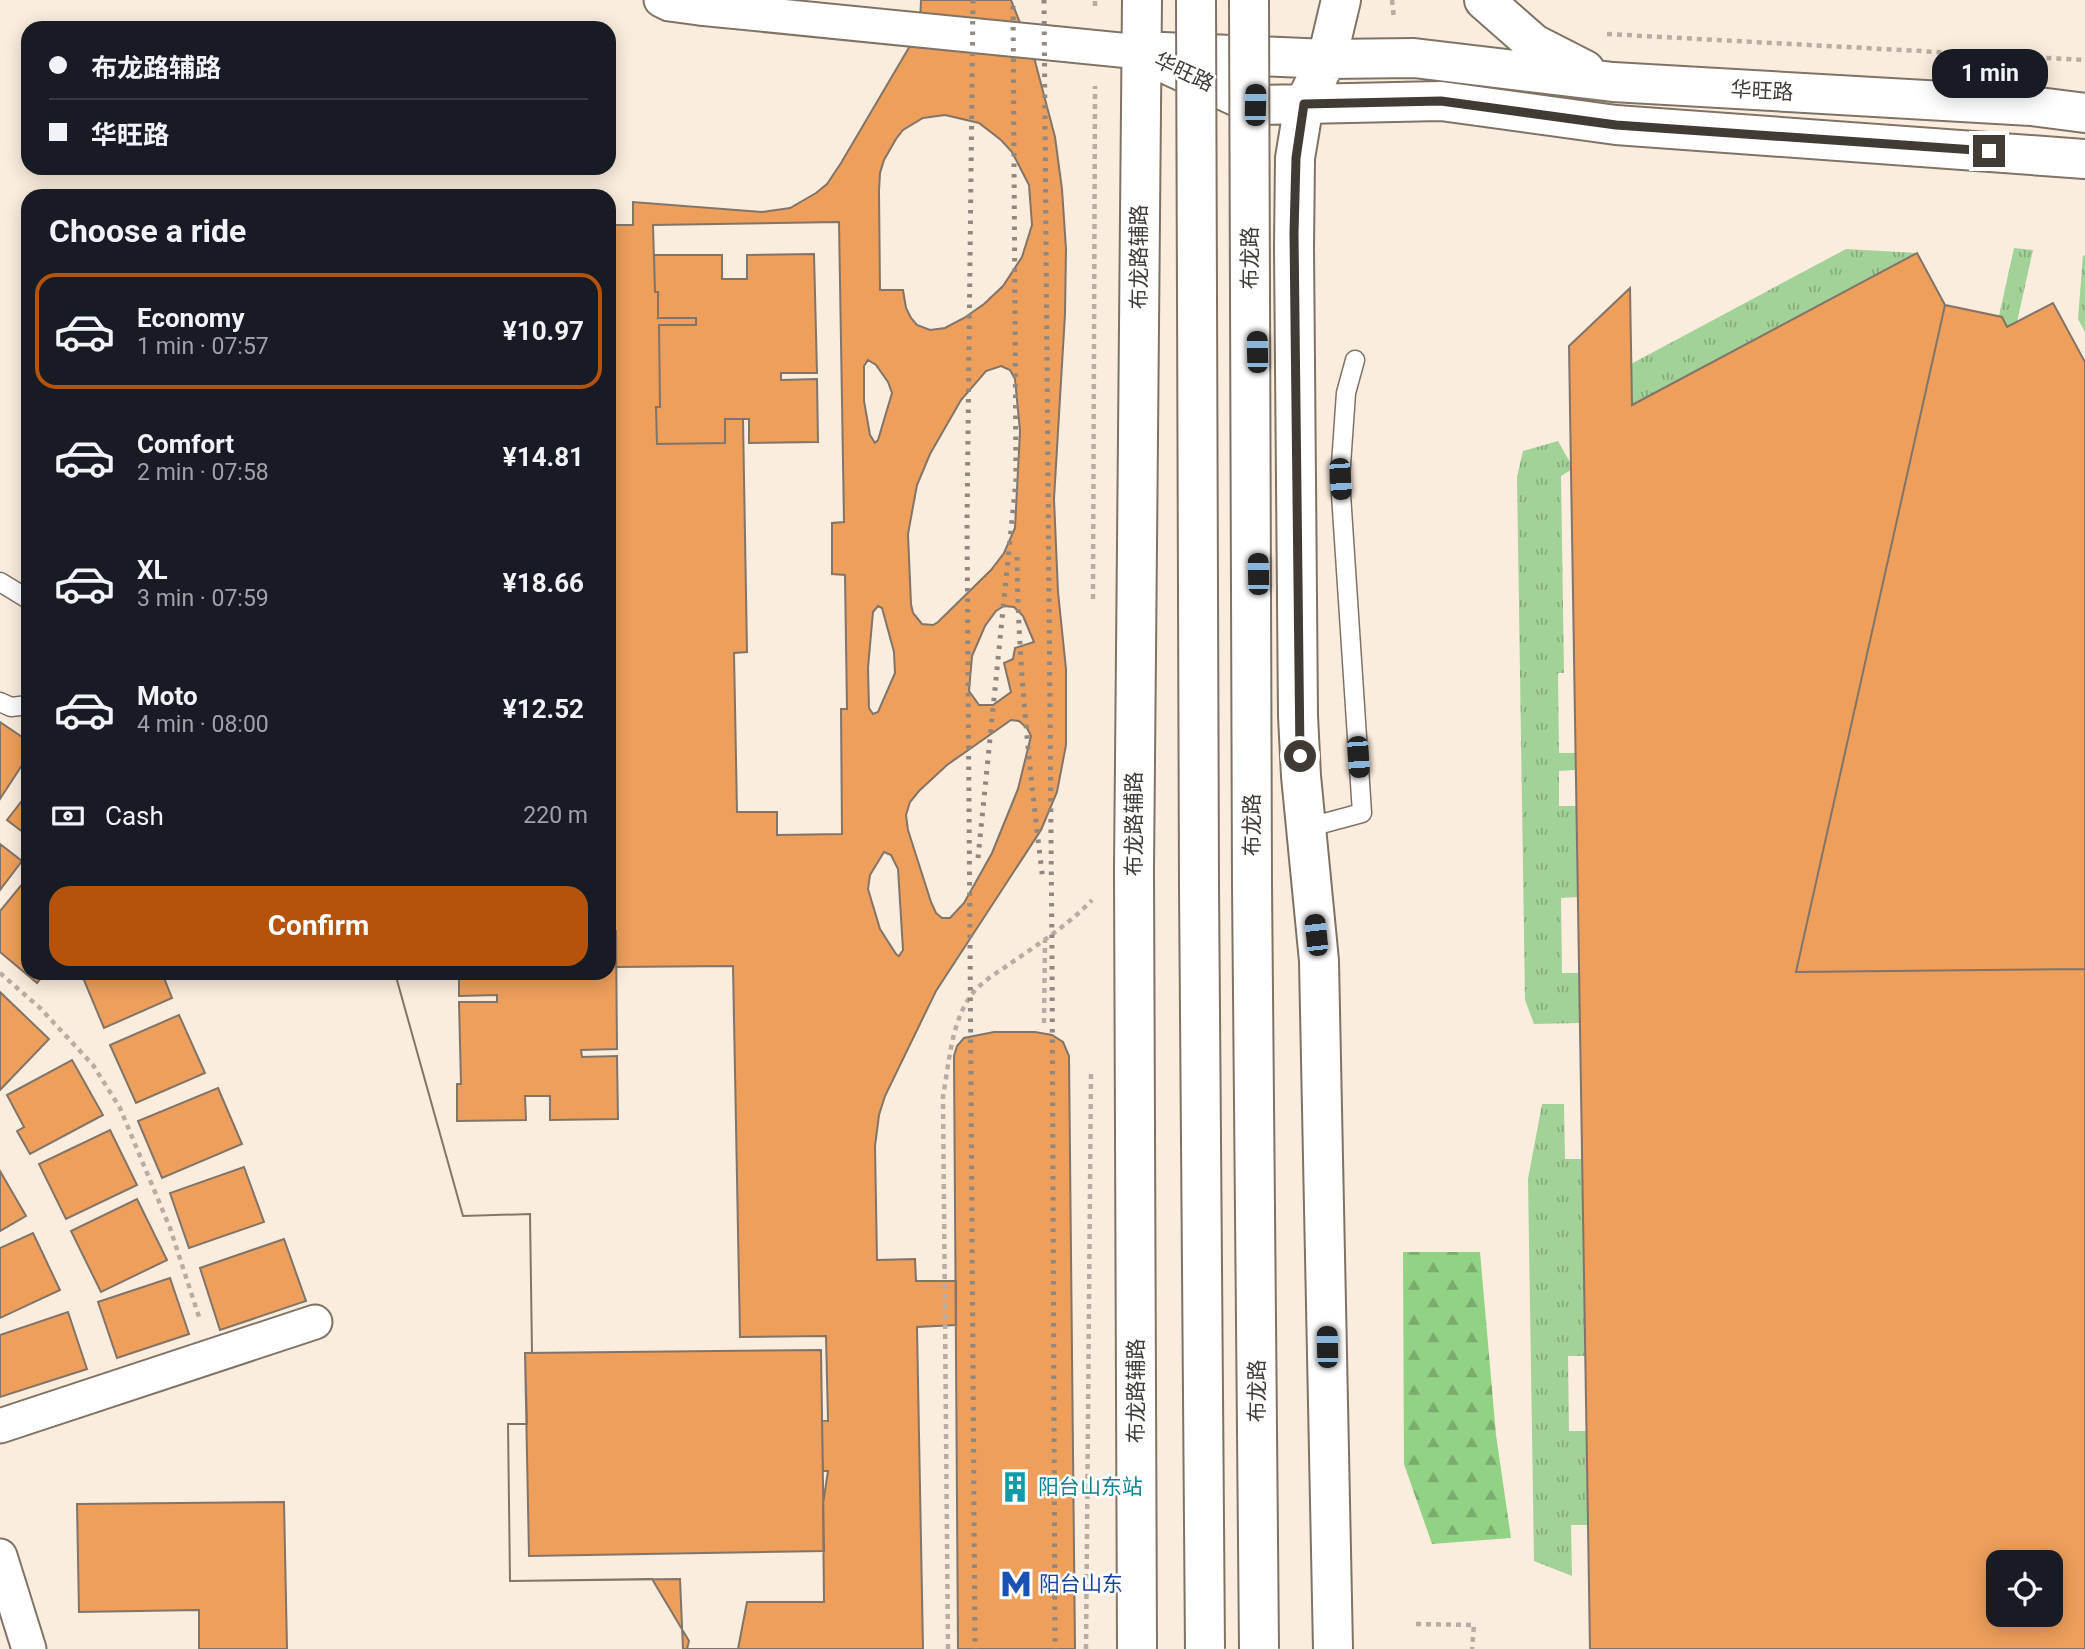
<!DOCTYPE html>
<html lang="en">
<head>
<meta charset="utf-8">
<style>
  :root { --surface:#171b24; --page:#242831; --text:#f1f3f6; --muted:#9ea1a6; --line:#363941; --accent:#b45309 }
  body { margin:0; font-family:Roboto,"Noto Sans SC",sans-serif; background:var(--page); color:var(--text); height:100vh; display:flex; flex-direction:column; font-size:26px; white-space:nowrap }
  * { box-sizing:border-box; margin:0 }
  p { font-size:23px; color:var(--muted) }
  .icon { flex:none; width:38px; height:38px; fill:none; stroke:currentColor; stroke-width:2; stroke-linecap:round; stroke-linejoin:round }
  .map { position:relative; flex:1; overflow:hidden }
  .sheet { position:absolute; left:21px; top:189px; width:595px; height:791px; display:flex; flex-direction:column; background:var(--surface); border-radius:21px; box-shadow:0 4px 18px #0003 }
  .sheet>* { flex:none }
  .top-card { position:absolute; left:21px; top:21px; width:595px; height:154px; border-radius:21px; box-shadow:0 4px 18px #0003; display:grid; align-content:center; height:154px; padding:0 28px; background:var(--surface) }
  .tools { position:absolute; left:1986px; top:1550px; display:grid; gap:14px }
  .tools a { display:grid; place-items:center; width:77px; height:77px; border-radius:14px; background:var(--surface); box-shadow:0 4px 18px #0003; font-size:35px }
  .end { position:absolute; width:32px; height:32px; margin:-16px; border:9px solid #403b35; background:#fff; box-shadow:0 0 0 4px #fff }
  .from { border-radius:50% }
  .bubble { position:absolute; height:49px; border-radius:21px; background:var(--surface); box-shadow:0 4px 18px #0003; font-size:23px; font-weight:700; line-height:49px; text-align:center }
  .car { position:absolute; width:21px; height:42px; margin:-21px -10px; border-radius:9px; box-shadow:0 0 5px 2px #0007; background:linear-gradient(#222 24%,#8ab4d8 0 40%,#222 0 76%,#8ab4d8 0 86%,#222 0) }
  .top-card b { display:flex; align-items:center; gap:24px; height:66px; font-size:26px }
  .top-card b+b { border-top:2px solid var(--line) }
  .top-card i { width:18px; height:18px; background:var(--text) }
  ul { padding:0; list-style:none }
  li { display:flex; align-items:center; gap:21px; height:116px; margin:0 14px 10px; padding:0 14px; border:4px solid transparent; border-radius:21px }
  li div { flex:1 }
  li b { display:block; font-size:26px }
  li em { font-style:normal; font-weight:700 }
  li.active { border-color:var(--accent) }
  li>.icon { width:63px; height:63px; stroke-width:1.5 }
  h2 { padding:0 28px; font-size:32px; line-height:84px }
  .pay { display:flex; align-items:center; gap:18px; height:77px; padding:0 28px; font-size:26px }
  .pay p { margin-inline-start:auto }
  .primary-button { display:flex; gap:14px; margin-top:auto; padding:14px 28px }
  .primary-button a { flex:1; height:80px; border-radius:21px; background:var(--accent); color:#fff; font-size:28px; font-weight:700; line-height:80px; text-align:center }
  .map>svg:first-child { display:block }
  .grass { fill:url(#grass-tufts) }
  .forest { fill:url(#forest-firs) }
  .building { fill:#ed9f5b; stroke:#827468; stroke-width:2; fill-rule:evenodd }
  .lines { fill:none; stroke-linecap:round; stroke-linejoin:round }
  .service-casing { stroke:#7f7366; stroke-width:21 }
  .minor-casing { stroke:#7f7366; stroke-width:37 }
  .secondary-casing { stroke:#7f7366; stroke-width:42 }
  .path { stroke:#b8ada2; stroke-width:4.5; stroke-dasharray:5 5; stroke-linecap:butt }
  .service { stroke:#fff; stroke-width:18 }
  .minor { stroke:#fff; stroke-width:33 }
  .secondary { stroke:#fff; stroke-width:38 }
  .rail { stroke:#90887e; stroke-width:5; stroke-dasharray:3.5 7; stroke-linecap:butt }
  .primary-bridge-casing { stroke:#7f7366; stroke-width:42; stroke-linecap:butt }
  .primary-bridge { stroke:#fff; stroke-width:38 }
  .route { stroke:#403b35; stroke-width:9 }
  .labels { text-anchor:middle; stroke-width:5; stroke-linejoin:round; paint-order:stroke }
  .street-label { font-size:21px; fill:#403b35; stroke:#fff }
  .culture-label { font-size:21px; fill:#0d838f; stroke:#fff; text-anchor:start }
  .transit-label { font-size:21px; fill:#164399; stroke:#fff; text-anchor:start }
</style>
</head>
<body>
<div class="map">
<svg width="2085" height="1649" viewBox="0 0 2085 1649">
  <defs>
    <pattern id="grass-tufts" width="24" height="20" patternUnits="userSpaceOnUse" patternTransform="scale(1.75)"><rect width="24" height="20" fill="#a3d298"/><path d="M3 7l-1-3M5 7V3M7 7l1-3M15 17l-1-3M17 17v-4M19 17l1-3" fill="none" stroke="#86ac7d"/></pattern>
    <pattern id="forest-firs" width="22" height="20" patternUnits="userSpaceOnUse" patternTransform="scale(1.75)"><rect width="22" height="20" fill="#92d284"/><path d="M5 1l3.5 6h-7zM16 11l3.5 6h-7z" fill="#79ac6d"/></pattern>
  </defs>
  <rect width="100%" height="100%" fill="#faedde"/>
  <path class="grass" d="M 2014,248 L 2033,250 L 2017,322 L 2007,327 L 2002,317 L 1999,316 Z
    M 1846,249 L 1917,253 L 1632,405 L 1631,364 Z
    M 2083,255 L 2085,256 L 2085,332 L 2078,319 Z
    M 1558,441 L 1571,464 L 1571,470 L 1561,476 L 1564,673 L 1558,673 L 1559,753 L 1575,753 L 1576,770 L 1559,771 L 1559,806 L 1576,806 L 1578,897 L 1561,898 L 1562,973 L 1579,973 L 1580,1023 L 1534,1024 L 1525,1000 L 1517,477 L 1523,451 Z
    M 1542,1104 L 1564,1104 L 1565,1159 L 1582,1159 L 1585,1356 L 1568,1356 L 1569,1431 L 1586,1431 L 1588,1525 L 1571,1525 L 1572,1576 L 1534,1561 L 1528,1179 Z"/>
  <path class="forest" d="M 1403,1252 L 1480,1252 L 1496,1435 L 1511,1538 L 1432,1544 L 1404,1464 Z"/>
  <path class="building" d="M 921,0 L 1011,0 L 1035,61 L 1055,137 L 1062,189 L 1066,249 L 1065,314 L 1054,499 L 1058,592 L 1066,669 L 1066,745 L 1057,792 L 1041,830 L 936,991 L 885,1096 L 879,1115 L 875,1146 L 877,1260 L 915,1259 L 916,1281 L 956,1281 L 956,1325 L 917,1327 L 923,1649 L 683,1649 L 680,1579 L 510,1581 L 508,1424 L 527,1424 L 525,1353 L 532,1353 L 530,1214 L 463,1216 L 395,973 L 609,973 L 609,225 L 633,225 L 633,202 L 762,212 L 790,208 L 816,193 L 827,184 L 841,163 L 914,39 L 920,24 ZM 945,115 L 979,123 L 1001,140 L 1012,152 L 1029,185 L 1032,225 L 1022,257 L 1003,286 L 984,304 L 964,318 L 945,328 L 930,330 L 917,325 L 911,318 L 906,308 L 903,290 L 880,290 L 879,191 L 880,173 L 884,160 L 896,139 L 903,130 L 923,118 ZM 868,360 L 876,365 L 888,382 L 892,393 L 878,440 L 875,443 L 870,435 L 864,401 L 864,366 ZM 1001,366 L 1010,370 L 1015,379 L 1020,431 L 1015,528 L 1004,553 L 991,570 L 938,622 L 933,625 L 922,624 L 913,613 L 911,604 L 908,534 L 917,485 L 930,454 L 961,400 L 986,371 ZM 878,606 L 882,608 L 894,652 L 895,673 L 878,712 L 873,714 L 869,708 L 868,668 L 873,612 ZM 1004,606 L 1014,607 L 1023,616 L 1034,642 L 1015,648 L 1013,659 L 1004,663 L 1011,692 L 993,705 L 979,705 L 969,691 L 972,656 L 985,626 L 996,611 ZM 1011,720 L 1019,721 L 1027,728 L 1031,736 L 1018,789 L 992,853 L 964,903 L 950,918 L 942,918 L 936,913 L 931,902 L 908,830 L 906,815 L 910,802 L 919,791 L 947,765 ZM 884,852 L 891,855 L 898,869 L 903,950 L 899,956 L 896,954 L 880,929 L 868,889 L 870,875 Z
    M 839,222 L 844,522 L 832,523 L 832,574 L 845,575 L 847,709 L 841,709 L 842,834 L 777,835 L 777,812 L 737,812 L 734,653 L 747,652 L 743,419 L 725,419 L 725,443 L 657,444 L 656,407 L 660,407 L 659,325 L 696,325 L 696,318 L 658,318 L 658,292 L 655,292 L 653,225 Z
    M 1917,253 L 1945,305 L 1796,972 L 2085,969 L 2085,1649 L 1590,1649 L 1569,346 L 1630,288 L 1632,405 ZM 1998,1563 L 2051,1563 L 2051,1615 L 1998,1615 Z
    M 814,254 L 817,373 L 781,373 L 781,380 L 817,379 L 818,442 L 749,443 L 749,419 L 725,419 L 725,443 L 657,444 L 656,407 L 660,407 L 659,325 L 696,325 L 696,318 L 658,318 L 658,292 L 655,292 L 654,255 L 722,255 L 722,279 L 747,279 L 747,255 Z
    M 2053,303 L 2085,362 L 2085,969 L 1796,972 L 1945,305 L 2002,317 L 2007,327 Z
    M 0,722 L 28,741 L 28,756 L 0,799 Z
    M 28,793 L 28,836 L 7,820 Z
    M 0,844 L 22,861 L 0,890 Z
    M 28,877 L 28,973 L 45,973 L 37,983 L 0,952 L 0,911 Z
    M 609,931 L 616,931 L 616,967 L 733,966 L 740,1337 L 826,1336 L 828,1421 L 822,1420 L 823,1471 L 828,1471 L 823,1504 L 824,1602 L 747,1602 L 738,1649 L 687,1649 L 689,1641 L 652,1579 L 510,1581 L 508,1424 L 527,1424 L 525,1353 L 532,1353 L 530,1214 L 463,1216 L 395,973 L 609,973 Z
    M 609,931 L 616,931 L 617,1049 L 581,1050 L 582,1057 L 617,1056 L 618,1119 L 550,1120 L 550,1096 L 525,1096 L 526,1120 L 457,1121 L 457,1084 L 461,1084 L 459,1002 L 497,1002 L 497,995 L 459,996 L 459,973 L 609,973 Z
    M 81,973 L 162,973 L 172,998 L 104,1028 Z
    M 0,992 L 49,1039 L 0,1090 Z
    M 179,1015 L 205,1073 L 136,1103 L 110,1045 Z
    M 994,1032 L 1035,1032 L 1052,1035 L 1063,1042 L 1069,1056 L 1075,1649 L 958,1649 L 954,1056 L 957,1046 L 964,1038 Z
    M 72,1060 L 103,1115 L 30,1154 L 17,1131 L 24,1127 L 7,1095 Z
    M 218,1088 L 242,1144 L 162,1178 L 138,1121 Z
    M 110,1130 L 137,1185 L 66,1219 L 39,1164 Z
    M 244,1167 L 264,1222 L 189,1248 L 170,1193 Z
    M 0,1171 L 26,1216 L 0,1231 Z
    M 137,1199 L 167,1260 L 101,1292 L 71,1231 Z
    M 33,1233 L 60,1290 L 0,1318 L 0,1248 Z
    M 284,1239 L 306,1301 L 220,1330 L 200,1268 Z
    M 170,1278 L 189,1334 L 117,1358 L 98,1302 Z
    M 68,1312 L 87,1369 L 0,1397 L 0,1335 Z
    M 821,1350 L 824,1551 L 529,1556 L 525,1353 Z
    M 284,1502 L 287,1649 L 199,1649 L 199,1610 L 79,1612 L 77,1504 Z"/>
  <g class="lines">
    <defs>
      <path id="service" d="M 0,582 L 28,599
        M 0,702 L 11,707 L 28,705
        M 1306,828 L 1362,813 L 1340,479 L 1346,393 L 1355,360"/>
      <path id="minor" d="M 661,0 L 669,4 L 699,8 L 1140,52
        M 0,1426 L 315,1322
        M 0,1556 L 29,1649"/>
      <path id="secondary" d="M 1484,0 L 1534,44 L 1585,70
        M 1140,52 L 1255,105 L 1441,101 L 1616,125 L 2085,159
        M 1163,52 L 1327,59 L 1414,58 L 1613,82 L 2031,106 L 2085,113
        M 1137,1649 L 1134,870 L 1142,0
        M 1333,1649 L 1319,961 L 1301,776 L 1298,716 L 1294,247 L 1295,158 L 1304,104 L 1327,59 L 1341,0"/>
    </defs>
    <use href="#service" class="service-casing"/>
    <use href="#minor" class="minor-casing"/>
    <use href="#secondary" class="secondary-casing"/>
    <path class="path" d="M 1392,0 L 1394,19
      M 1095,6 L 1095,0
      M 1607,34 L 2085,60
      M 1093,599 L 1095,86
      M 0,973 L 40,1008 L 93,1065 L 120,1108 L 170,1228 L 200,1320
      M 1044,1023 L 1045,940
      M 1416,1624 L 1474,1625 L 1472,1649
      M 948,1649 L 943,1096 C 949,1064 951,1024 970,997 C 980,982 997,973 1011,963 C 1040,943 1068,925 1092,900
      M 1086,1649 L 1091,1073"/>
    <use href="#service" class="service"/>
    <use href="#minor" class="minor"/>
    <use href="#secondary" class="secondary"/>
    <path class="rail" d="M 973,0 L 967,523 L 975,1649
      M 1044,0 L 1052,954 L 1055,1649
      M 1017,557 C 1018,666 1030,773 1043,881
      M 978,858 L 1016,480 L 1013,0"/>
    <defs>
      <path id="primary-bridge" d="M 1196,0 L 1199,885 L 1205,1649
        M 1249,0 L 1252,884 L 1259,1649"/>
    </defs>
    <use href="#primary-bridge" class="primary-bridge-casing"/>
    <use href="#primary-bridge" class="primary-bridge"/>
  </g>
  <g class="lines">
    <path class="route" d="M 1300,756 L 1294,233 L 1296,158 L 1304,104 L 1441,101 L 1616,125 L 1989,151"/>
  </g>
  <defs>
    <symbol id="building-bare" viewBox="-9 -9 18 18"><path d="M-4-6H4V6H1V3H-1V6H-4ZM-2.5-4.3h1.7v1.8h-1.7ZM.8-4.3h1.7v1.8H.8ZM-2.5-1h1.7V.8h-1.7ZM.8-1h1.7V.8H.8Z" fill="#0f9aa8" stroke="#fff" stroke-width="2.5" paint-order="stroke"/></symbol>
    <symbol id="metro-bare" viewBox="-9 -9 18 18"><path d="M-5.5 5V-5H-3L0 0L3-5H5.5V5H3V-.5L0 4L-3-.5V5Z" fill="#1a4fb4" stroke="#fff" stroke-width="2.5" paint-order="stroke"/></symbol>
  </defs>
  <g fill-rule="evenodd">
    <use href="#building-bare" x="993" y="1465" width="44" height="44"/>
    <use href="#metro-bare" x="994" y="1562" width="44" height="44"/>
  </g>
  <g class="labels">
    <g class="street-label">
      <text transform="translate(1184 72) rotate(25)" y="7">华旺路</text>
      <text transform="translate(1762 91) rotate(3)" y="7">华旺路</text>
      <text transform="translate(1139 257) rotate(-90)" y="7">布龙路辅路</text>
      <text transform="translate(1250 258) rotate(-90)" y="7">布龙路</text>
      <text transform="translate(1134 824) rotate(-90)" y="7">布龙路辅路</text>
      <text transform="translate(1252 825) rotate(-90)" y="7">布龙路</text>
      <text transform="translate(1136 1391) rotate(-90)" y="7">布龙路辅路</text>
      <text transform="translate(1257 1391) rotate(-90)" y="7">布龙路</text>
    </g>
    <g class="culture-label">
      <text x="1038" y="1494">阳台山东站</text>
    </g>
    <g class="transit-label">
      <text x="1039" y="1591">阳台山东</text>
    </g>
  </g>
</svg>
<div class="tools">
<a><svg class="icon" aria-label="locate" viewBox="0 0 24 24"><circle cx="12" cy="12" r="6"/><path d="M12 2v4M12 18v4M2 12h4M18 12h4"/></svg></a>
</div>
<i class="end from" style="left:1300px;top:756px"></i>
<i class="end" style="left:1989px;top:151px"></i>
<div class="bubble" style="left:1932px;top:49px;width:116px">1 min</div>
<i class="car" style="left:1255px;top:105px;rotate:1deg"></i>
<i class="car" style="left:1257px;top:352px;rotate:359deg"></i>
<i class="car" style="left:1340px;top:479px;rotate:176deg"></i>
<i class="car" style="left:1258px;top:574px;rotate:359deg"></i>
<i class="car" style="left:1358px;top:757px;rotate:176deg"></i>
<i class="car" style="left:1316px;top:935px;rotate:354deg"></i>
<i class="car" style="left:1327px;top:1347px;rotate:359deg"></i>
<div class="top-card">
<b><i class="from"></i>布龙路辅路</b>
<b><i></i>华旺路</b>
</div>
<section class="sheet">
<h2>Choose a ride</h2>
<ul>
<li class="active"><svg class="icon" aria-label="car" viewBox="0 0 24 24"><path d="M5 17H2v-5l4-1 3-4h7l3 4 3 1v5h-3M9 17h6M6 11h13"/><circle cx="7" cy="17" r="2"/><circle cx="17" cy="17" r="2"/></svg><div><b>Economy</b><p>1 min · 07:57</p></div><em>¥10.97</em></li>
<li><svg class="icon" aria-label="car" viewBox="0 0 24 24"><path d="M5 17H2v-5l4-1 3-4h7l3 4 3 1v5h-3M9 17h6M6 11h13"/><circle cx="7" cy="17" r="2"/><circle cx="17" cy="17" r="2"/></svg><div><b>Comfort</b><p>2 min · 07:58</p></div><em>¥14.81</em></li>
<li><svg class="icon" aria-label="car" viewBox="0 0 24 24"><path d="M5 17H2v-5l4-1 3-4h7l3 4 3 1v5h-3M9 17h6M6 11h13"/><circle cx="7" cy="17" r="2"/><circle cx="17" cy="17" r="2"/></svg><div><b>XL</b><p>3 min · 07:59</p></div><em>¥18.66</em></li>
<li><svg class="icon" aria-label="car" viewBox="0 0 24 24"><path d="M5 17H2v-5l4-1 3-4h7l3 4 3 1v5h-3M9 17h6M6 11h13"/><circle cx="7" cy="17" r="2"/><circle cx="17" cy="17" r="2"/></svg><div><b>Moto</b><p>4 min · 08:00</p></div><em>¥12.52</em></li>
</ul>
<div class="pay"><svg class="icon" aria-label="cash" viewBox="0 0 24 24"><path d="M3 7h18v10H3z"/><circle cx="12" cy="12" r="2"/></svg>Cash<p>220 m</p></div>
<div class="primary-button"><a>Confirm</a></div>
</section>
</div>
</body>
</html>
